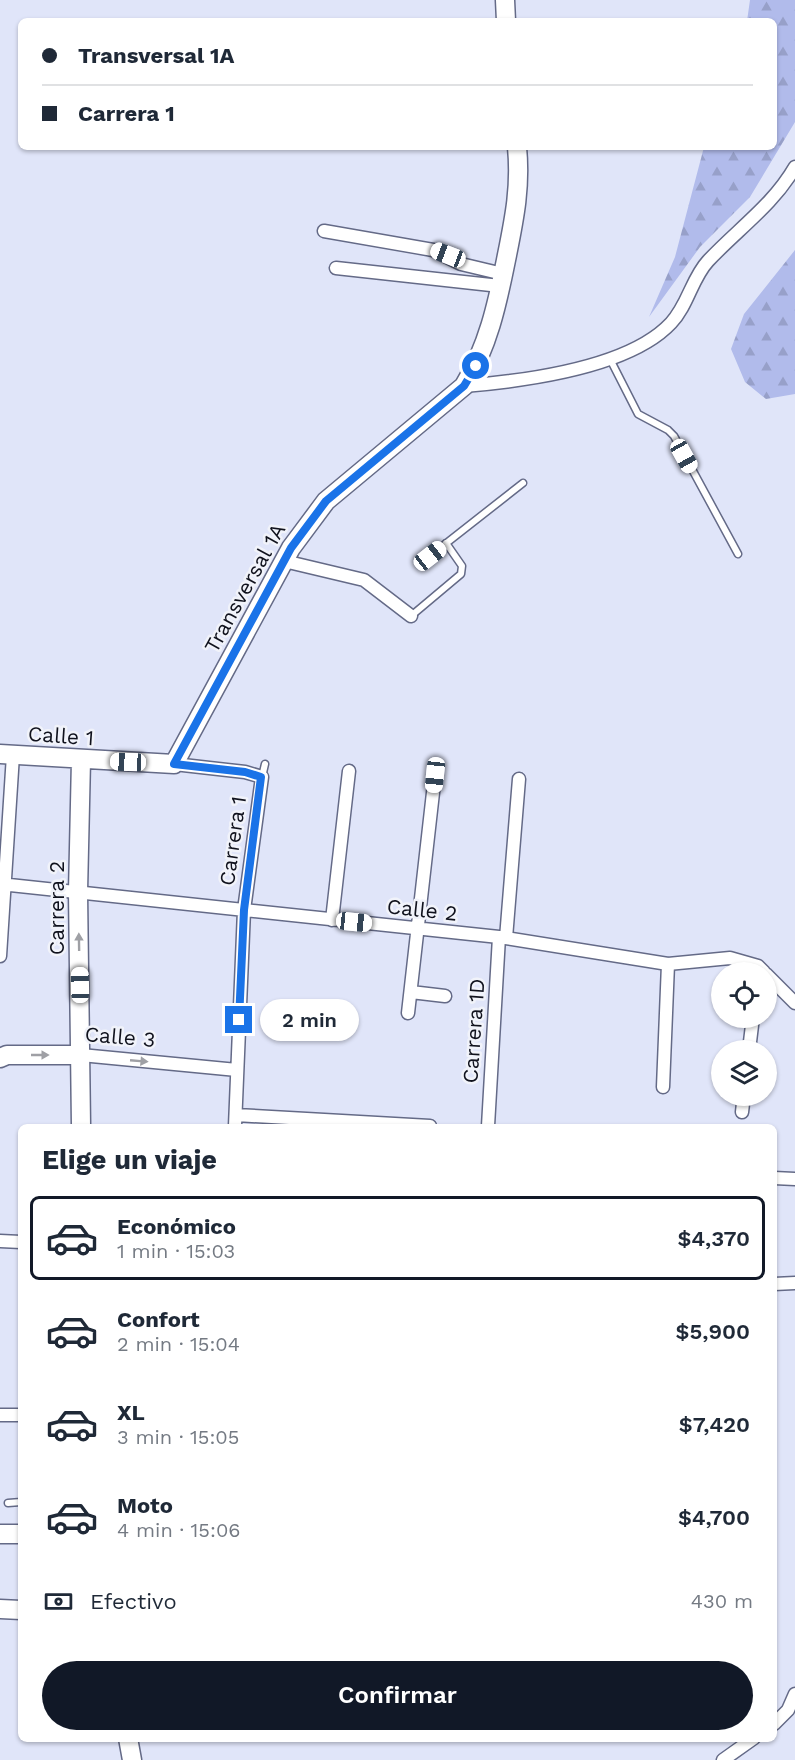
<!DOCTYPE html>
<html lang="es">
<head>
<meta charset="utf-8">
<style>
  :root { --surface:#fff; --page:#f2f2f3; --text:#1f2937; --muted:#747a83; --line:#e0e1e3; --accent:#111827 }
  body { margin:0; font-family:"Work Sans",sans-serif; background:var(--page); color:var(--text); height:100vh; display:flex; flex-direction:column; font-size:22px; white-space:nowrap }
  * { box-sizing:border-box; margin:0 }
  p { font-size:20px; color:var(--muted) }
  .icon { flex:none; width:33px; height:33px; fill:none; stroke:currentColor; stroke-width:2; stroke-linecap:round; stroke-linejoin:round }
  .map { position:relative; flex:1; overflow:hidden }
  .panel { position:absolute; left:18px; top:1124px; width:759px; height:618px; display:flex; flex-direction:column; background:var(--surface); border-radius:9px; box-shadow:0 2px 4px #0004 }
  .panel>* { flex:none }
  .top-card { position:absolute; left:18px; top:18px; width:759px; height:132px; border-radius:9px; box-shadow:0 2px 4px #0004; display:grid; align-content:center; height:132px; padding:0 24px; background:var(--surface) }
  .controls { position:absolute; left:711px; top:962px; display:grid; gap:12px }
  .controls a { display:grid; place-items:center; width:66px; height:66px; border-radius:50%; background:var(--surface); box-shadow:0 2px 4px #0004; font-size:30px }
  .end { position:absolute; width:27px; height:27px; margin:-14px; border:8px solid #1a73e8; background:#fff; box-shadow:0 0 0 3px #fff }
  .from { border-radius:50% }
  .bubble { position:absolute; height:42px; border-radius:21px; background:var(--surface); box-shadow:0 2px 4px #0004; font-size:20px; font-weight:600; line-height:42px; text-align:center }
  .car { position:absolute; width:18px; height:36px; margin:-18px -9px; border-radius:8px; box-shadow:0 0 4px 2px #0007; background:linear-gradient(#fff 24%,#345 0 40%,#fff 0 76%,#345 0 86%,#fff 0) }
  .top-card b { display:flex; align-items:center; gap:21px; height:57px; font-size:22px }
  .top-card b+b { border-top:2px solid var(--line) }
  .top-card i { width:15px; height:15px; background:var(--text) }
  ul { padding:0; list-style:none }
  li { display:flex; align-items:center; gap:18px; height:84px; margin:0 12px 9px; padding:0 12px; border:3px solid transparent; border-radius:9px }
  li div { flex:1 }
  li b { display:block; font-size:22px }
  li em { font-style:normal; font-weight:600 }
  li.active { border-color:var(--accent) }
  li>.icon { width:54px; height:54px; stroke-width:1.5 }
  h2 { padding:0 24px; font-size:27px; line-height:72px }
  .pay { display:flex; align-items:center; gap:15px; height:66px; padding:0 24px; font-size:22px }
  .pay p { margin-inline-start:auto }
  .button { display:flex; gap:12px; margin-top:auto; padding:12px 24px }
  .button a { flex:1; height:69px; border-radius:36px; background:var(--accent); color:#fff; font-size:24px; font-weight:600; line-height:69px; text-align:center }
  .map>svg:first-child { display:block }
  .forest { fill:url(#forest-firs) }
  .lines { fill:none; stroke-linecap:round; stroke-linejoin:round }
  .lane-casing { stroke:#646a87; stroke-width:9 }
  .street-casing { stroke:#646a87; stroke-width:15 }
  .secondary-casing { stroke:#646a87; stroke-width:21 }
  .lane { stroke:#fff; stroke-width:6 }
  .street { stroke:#fff; stroke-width:12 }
  .secondary { stroke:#fff; stroke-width:18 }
  .oneway { fill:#9fa0a5 }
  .route { stroke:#1a73e8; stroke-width:8 }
  .labels { text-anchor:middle; stroke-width:5; stroke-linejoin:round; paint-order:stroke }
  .street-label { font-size:21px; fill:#10121d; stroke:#f1f3fa }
</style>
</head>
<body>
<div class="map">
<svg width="795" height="1760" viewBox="0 0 795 1760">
  <defs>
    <pattern id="forest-firs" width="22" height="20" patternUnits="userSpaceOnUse" patternTransform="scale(1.5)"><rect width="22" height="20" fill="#b1bbeb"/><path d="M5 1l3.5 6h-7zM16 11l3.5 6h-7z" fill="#97a0c9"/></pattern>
  </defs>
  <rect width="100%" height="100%" fill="#e0e5f9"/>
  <path class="forest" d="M 750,0 L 795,0 L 795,122 L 750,197 L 700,247 L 649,317 L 675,257 L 704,147 L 774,147 L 774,21 L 747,21 Z
    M 795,250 L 795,394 L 766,399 L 745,382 L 731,349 L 744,314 Z"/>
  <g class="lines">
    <defs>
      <path id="lane" d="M 610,359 L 638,414 L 668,430 L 674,436 L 738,554
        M 430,556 L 523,483
        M 411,616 L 461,574 L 462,566 L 446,543
        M 262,777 L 265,764
        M 8,1503 L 21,1502"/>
      <path id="street" d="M 324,231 L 433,250 L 461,264 L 503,274
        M 336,268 L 500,286
        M 464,386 C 524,381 629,368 671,323 C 688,305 692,278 708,261 C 738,229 773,205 795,167
        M 284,561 L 364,580 L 411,616
        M 174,764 L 245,772 L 262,777 L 244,910 L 235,1126
        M 0,884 L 499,937 L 668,964 L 730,958 L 758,966 L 764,972
        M 332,920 L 349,771
        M 506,938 L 519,779
        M 0,956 L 13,755
        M 766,974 L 795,1003
        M 411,992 L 445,996
        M 408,1013 L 435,775
        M 749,1050 L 753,1017
        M 81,1055 L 237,1070
        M 663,1087 L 668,964
        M 742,1112 L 744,1095
        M 236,1115 L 430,1126
        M 488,1126 L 499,937
        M 774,1178 L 795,1179
        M 0,1241 L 21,1242
        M 774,1284 L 795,1283
        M 0,1415 L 21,1415
        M 774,1724 L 788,1710 L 795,1694
        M 723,1760 L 754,1738"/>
      <path id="secondary" d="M 505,0 L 506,21
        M 0,754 L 174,764 L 291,548 L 326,501 L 464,386 C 488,346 497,305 506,260 C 514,220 521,188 517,147
        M 81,760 L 78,892 L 81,1126
        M 0,1058 L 7,1055 L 81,1055
        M 0,1534 L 21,1534
        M 0,1609 L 21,1610
        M 128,1738 L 132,1760"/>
    </defs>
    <use href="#lane" class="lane-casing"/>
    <use href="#street" class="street-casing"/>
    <use href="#secondary" class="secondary-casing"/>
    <use href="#lane" class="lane"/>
    <use href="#street" class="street"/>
    <use href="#secondary" class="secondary"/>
  </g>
  <defs><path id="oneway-solid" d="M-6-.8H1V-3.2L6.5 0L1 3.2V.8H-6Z" transform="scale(1.5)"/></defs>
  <g class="oneway">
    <use href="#oneway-solid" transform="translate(79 942) rotate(-91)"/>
    <use href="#oneway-solid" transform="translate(40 1055)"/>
    <use href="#oneway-solid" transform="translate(139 1061) rotate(5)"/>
  </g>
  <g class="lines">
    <path class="route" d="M 239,1020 L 244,910 L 261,777 L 245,772 L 174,764 L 291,548 L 326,501 L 464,386 L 476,366"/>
  </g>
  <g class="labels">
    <g class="street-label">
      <text transform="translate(245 588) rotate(-61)" y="7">Transversal 1A</text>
      <text transform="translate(61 736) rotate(4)" y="7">Calle 1</text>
      <text transform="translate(233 841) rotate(-82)" y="7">Carrera 1</text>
      <text transform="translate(57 908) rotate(-90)" y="7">Carrera 2</text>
      <text transform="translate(422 910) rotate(6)" y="7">Calle 2</text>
      <text transform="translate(474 1031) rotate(-86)" y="7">Carrera 1D</text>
      <text transform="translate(120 1037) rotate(5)" y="7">Calle 3</text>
    </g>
  </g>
</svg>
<div class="controls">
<a><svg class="icon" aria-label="locate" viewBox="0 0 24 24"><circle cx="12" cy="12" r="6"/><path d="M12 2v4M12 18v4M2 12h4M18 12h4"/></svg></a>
<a><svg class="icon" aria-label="layers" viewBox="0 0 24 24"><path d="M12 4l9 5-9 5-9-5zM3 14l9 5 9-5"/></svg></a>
</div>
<i class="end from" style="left:476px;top:366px"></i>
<i class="end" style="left:239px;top:1020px"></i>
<div class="bubble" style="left:260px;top:999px;width:99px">2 min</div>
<i class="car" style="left:448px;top:255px;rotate:291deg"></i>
<i class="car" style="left:684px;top:456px;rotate:151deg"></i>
<i class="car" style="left:430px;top:556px;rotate:52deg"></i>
<i class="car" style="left:128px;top:762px;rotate:272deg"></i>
<i class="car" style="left:435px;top:775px;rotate:186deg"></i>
<i class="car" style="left:354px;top:922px;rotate:96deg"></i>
<i class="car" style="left:80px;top:985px;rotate:359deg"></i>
<div class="top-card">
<b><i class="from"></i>Transversal 1A</b>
<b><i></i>Carrera 1</b>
</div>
<section class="panel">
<h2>Elige un viaje</h2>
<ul>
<li class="active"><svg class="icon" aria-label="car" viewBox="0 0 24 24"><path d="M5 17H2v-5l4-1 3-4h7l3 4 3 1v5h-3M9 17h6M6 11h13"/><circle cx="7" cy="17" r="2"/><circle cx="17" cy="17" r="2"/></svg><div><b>Económico</b><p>1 min · 15:03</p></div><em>$4,370</em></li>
<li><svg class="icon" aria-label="car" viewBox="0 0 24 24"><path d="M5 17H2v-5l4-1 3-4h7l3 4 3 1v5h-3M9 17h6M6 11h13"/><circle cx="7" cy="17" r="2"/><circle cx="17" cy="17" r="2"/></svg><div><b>Confort</b><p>2 min · 15:04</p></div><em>$5,900</em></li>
<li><svg class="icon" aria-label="car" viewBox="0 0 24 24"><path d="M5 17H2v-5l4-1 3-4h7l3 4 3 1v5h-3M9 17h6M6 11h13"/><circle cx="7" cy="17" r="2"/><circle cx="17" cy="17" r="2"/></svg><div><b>XL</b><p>3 min · 15:05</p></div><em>$7,420</em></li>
<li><svg class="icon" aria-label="car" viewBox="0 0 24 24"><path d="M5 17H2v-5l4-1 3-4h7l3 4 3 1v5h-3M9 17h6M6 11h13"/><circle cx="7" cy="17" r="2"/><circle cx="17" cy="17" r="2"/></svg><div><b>Moto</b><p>4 min · 15:06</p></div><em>$4,700</em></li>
</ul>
<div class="pay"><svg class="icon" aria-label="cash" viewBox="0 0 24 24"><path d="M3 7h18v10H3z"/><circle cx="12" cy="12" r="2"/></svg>Efectivo<p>430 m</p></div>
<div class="button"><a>Confirmar</a></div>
</section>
</div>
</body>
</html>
